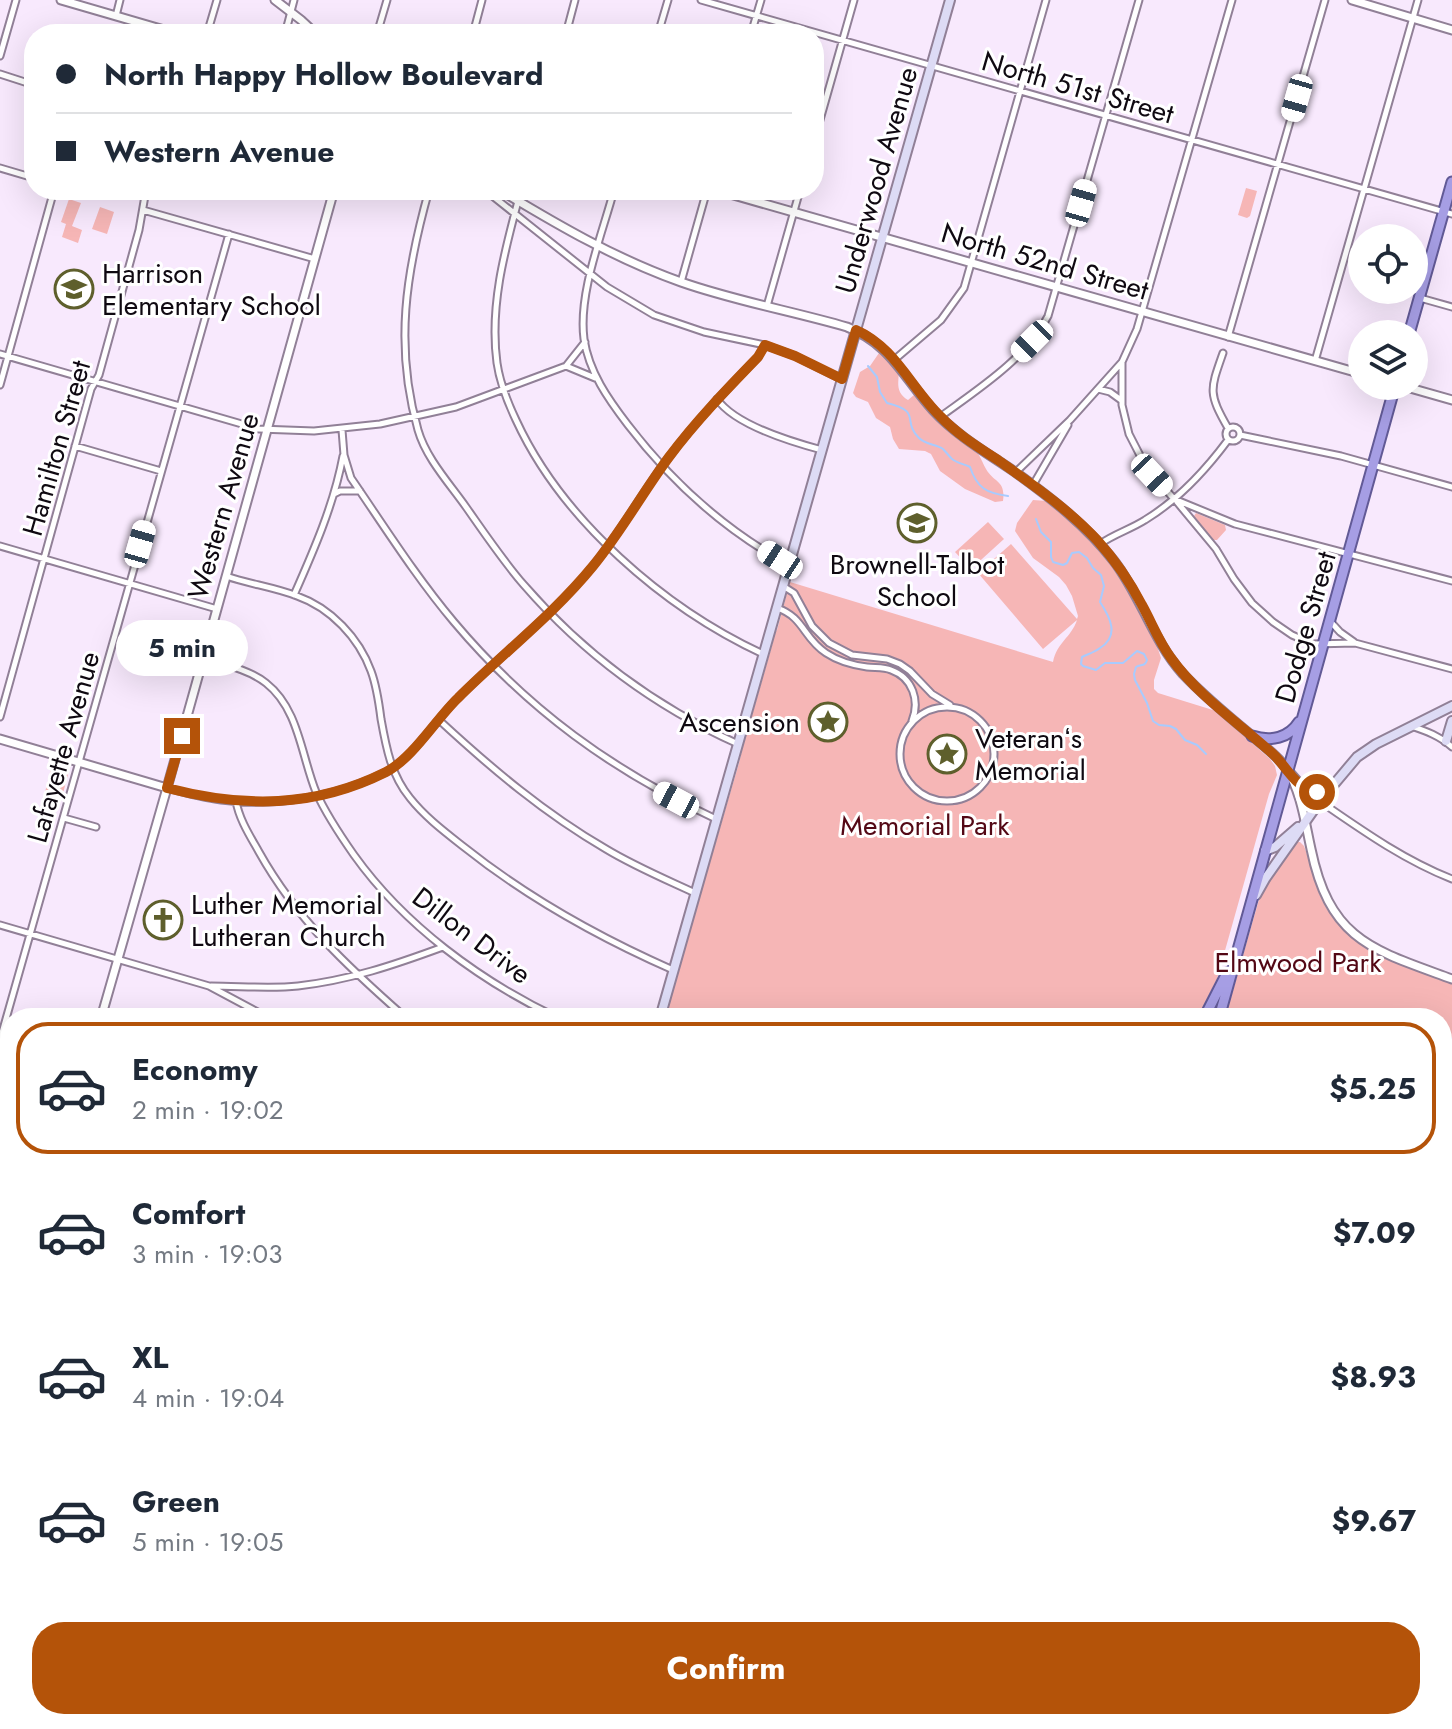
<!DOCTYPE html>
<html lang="en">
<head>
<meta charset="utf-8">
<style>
  :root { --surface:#fff; --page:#f6f6f7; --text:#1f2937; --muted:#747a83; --line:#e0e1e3; --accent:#b45309 }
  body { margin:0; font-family:Jost,sans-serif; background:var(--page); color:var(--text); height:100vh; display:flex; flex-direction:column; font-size:30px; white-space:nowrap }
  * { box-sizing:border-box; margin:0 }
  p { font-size:26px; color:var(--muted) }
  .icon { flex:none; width:44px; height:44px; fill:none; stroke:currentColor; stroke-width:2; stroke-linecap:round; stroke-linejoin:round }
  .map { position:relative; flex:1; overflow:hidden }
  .sheet { position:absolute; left:0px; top:1008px; width:1452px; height:722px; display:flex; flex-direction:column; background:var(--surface); border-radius:32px 32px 0 0; box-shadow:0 8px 32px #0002 }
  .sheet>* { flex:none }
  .hud { position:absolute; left:24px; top:24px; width:800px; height:176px; border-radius:32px; box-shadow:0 8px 32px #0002; display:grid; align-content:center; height:176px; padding:0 32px; background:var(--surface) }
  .controls { position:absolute; left:1348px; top:224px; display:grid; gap:16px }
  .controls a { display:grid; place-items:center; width:80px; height:80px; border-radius:50%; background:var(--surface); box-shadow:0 8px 32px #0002; font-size:40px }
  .end { position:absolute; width:36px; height:36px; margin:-18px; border:10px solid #b45309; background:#fff; box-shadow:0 0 0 4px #fff }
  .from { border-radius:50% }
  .bubble { position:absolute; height:56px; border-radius:28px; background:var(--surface); box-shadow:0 8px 32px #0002; font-size:26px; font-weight:700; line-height:56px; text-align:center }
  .car { position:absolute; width:24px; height:48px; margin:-24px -12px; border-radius:10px; box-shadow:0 0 6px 2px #0007; background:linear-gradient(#fff 24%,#345 0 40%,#fff 0 76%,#345 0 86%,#fff 0) }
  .hud b { display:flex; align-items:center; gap:28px; height:76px; font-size:30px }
  .hud b+b { border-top:2px solid var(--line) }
  .hud i { width:20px; height:20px; background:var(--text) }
  ul { padding:14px 0 0; list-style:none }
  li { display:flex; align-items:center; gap:24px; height:132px; margin:0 16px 12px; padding:0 16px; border:4px solid transparent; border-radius:32px }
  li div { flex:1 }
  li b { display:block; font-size:30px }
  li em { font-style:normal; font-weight:700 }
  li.active { border-color:var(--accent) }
  li>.icon { width:72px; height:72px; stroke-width:1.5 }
  .cta { display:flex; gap:16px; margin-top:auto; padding:16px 32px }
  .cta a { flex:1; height:92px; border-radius:32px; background:var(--accent); color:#fff; font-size:32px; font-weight:700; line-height:92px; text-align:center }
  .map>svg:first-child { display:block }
  .green { fill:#f6b6b6 }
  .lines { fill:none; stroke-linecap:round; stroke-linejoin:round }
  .stream { stroke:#a8cbfe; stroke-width:2 }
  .minor-casing { stroke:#918097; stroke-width:9 }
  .tertiary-casing { stroke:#918097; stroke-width:11 }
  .secondary-casing { stroke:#918097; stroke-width:12 }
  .trunk-casing { stroke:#625a96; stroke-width:13 }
  .minor { stroke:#fff; stroke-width:5 }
  .tertiary { stroke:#fff; stroke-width:7 }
  .secondary { stroke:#dddbf5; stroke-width:8 }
  .trunk { stroke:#a69ee4; stroke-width:9 }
  .route { stroke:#b45309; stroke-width:10 }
  .labels { text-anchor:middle; stroke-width:6; stroke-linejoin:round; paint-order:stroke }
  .street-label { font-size:28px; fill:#0f0911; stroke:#fff }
  .poi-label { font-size:28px; fill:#0f0911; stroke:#fff; text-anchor:start }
  .park-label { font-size:28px; fill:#530815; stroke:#fff }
</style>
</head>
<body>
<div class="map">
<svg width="1452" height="1729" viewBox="0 0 1452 1729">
  <rect width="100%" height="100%" fill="#f8e9fd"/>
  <path class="green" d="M 1246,188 L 1257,191 L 1250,216 L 1247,218 L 1238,215 Z
    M 69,199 L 81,203 L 72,226 L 82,230 L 78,243 L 62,237 L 66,224 L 61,222 Z
    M 100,207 L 114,212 L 107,234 L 92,229 Z
    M 879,353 L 884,354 L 899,372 C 898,384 896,393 908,400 L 914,395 L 919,397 L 921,403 C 932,413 942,425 953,435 C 958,439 964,440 969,443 C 979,451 981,460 986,469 C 994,483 1006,480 1003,501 L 995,502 L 965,489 L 940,471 L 931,454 L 925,451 L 899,449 L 893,439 L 890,427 L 876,418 L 868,402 L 856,397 L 853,393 L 860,372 L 870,366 Z
    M 1033,500 L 1047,501 L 1064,512 L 1113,565 L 1131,592 L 1157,646 L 1161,658 L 1154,680 L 1154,689 L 1158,693 L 1216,711 L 1270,759 L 1275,766 L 1277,775 L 1269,794 L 1217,979 L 1197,1018 L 665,1018 L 669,1001 L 739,763 L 747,728 L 752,715 L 773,642 L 773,634 L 777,630 L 790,582 L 1053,662 C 1057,642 1071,638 1077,620 L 1043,649 L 978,573 L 1011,544 L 1077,619 L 1078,616 L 1072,596 L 1066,585 L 1059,577 L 1033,558 L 1015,531 L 1017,523 Z
    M 1196,513 L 1225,525 L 1226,530 L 1217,540 L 1213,540 L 1194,516 Z
    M 988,522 L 1004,539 L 971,569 L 955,552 Z
    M 53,762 L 70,767 L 62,797 L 45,792 Z
    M 1297,842 L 1300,842 L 1304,846 C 1311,864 1314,883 1322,900 C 1347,952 1404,964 1452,983 L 1452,1159 L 1442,1156 L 1442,1018 L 1225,1018 L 1262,889 Z
    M 1442,1296 L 1452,1310 L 1452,1362 L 1442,1375 Z
    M 1452,1502 L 1452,1729 L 1374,1729 L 1371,1723 L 1366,1720 L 1442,1720 L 1442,1535 Z
    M 1172,1720 L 1196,1720 L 1208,1729 L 1170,1729 Z"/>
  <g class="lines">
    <path class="stream" d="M 868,366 L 877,377 L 880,392 L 887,403 C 923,412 901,420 919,438 C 926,445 936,444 943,449 C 946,452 949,456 952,459 C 957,463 964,464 970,467 C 977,488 986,493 1008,496
      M 1036,519 L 1041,532 L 1051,542 L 1051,557 L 1053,562 L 1063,565 L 1067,563 L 1072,553 L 1079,552 L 1087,558 L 1093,568 L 1101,575 L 1104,586 L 1100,602 C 1110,617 1120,636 1100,648 C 1095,652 1088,654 1082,657 L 1081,664 L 1083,666 L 1096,670 L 1105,663 L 1123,663 L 1137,651 L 1144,654 L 1147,660 C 1145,667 1141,664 1136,667 L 1134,674 L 1135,680 L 1147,703 L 1153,721 L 1159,725 L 1170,726 L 1176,729 L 1185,740 L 1197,745 L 1206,754
      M 683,1011 L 689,1014
      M 920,1018 L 931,1018
      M 1442,1034 L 1452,1039"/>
    <defs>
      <path id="minor" d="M 701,0 L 1452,214
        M 116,16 L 120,0
        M 207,34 L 217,0
        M 285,34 L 294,0
        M 377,34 L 387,0
        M 473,34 L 482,0
        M 566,34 L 575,0
        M 658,34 L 668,0
        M 751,34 L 761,0
        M 0,56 L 16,0
        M 0,74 L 34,85
        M 814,141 L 854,0
        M 0,168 L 34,178
        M 429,190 C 406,272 394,346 418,430 C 426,458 449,483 466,507 C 485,534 503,561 524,585 C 583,653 656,707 738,744
        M 485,190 L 607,287 L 654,315 L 704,332 L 765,345 L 795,356 L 841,379
        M 521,190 C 506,246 489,304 497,363 C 500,384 507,401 516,420 C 562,520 664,608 763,654
        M 614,190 C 602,235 578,293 584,339 C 589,372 608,399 628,425 C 671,481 726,531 789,565
        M 143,210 L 315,259
        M 681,282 L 707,190
        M 1420,298 L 1452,307
        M 767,306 L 800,190
        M 1228,337 L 1325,0
        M 1223,353 C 1210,390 1208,393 1228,428
        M 0,354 L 259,429 L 314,431 L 380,424 L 456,407 L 566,366 L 585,342
        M 894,360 L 941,320 L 964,288 L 1046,0
        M 1315,361 L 1418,0
        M 1122,362 L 1122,405 L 1129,434 L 1146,467 L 1174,499 L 1235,524 L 1452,581
        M 566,366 L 595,378
        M 0,385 L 54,190
        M 1098,389 L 1110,392 L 1121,400
        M 717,399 C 735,425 792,442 822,450
        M 940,417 C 977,390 1027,358 1048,316 L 1139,0
        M1226 434a7 7 0 1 1 14 0a7 7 0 1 1-14 0Z
        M 342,430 L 344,455 L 351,478 C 384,526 416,577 454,622 C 528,710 613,771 716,819
        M 1240,435 L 1341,456 L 1452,487
        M 75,446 L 161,471
        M 1015,473 L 1070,420 L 1122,362 L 1137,329 L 1232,0
        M 1033,485 L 1068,425
        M 334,494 L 340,491 L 360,491
        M 1177,502 L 1216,549 L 1234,579 L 1252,603 L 1273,622 L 1292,635 L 1313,644 L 1355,643 L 1452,669
        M 1100,544 C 1114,534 1131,529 1145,520 C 1178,500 1205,471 1228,440
        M 0,546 L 217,609
        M 226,576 C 249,584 274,587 297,596 C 331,608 359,638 371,671 C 377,687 379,703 381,719 C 386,747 391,775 410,798 C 425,817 445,832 464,847 C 528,898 598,937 673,970
        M 783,586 L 794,593 L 812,626 L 829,643 L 852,655 L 887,659 L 900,664 L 910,671 L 932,694 L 950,705
        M 294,595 C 314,550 334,504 343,456
        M 777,608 C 804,617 803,638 826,653 C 838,661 852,665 867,667 C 875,668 884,667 891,670 C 913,678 920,701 912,721
        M 1329,620 L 1340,632 L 1354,642
        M 204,659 C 225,665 248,669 266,683 C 299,709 301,755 316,792 C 326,814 340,835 354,855 C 404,925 480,981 558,1018
        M900 754a47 47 0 1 1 94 0a47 47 0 1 1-94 0Z
        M 0,717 L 91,389 L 99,375 L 139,230 L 146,190
        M 439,720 C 491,768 544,813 606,849 C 634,866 665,879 695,893
        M 1411,726 C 1426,731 1440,736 1452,747
        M 167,788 C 185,793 203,798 221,800 C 276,807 337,797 386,772 C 413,758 436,719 458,698 C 502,654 553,615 593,566 C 621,532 642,492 669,457 C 696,421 727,389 758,357 L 765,345
        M 236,801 C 239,819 250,836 259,852 C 297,920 348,967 406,1018
        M 1321,802 C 1363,831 1404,860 1452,879
        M 64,818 L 96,827
        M 0,925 L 209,986 L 269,1018
        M 211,986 C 240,986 269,989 298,986 C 350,980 394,965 443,947
        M 0,1040 L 229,234
        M 1442,1085 L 1452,1089
        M 0,1110 L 10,1113
        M 1442,1161 L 1452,1164
        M 0,1296 L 10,1299
        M 1442,1505 L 1452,1499
        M 0,1662 L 10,1665
        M 283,1720 L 294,1729
        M 301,1720 L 311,1729
        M 1079,1720 L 1079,1729
        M 1265,1720 L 1269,1729
        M 267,1729 L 270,1720
        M 837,1729 L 838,1720"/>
      <path id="tertiary" d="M 61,0 L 178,34
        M 275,0 L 301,20 L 316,34
        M 1352,0 L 1452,30
        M 500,190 C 558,225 616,259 681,282 C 735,301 792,311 847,327 C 890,343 904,378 933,410 C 956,435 987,453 1015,472 C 1051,498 1086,525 1114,561 C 1141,596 1153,641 1183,674 C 1204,696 1228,716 1251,735 C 1262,745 1277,755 1286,768 C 1301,791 1305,822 1311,849 C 1330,941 1373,950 1452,979
        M 716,190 L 1362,374
        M 1403,386 L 1452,400
        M 0,739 L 167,788
        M 101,1018 L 167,788 L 334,190
        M 0,1364 L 10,1329
        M 0,1476 L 10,1479"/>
      <path id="secondary" d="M 1446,741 L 1452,721
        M 1288,771 C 1299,784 1308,797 1327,789
        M 1265,851 L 1275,847 L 1298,827
        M 1256,895 L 1265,879 L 1320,801 L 1357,757 L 1376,744 L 1452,706
        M 660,1018 L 950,0
        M 540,1729 L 542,1720"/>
      <path id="trunk" d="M 1409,334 L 1452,182
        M 1252,736 C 1271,742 1289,738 1299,722
        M 1204,1018 L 1227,973
        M 1219,1018 L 1395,386
        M 1012,1729 L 1014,1720"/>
    </defs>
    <use href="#minor" class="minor-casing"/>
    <use href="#tertiary" class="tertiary-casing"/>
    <use href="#secondary" class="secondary-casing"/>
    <use href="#trunk" class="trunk-casing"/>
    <use href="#minor" class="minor"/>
    <use href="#tertiary" class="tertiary"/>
    <use href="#secondary" class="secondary"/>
    <use href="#trunk" class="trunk"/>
  </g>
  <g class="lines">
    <path class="route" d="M 182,736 L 167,788 C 244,808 314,808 386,772 C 413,758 436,719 458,698 C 502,654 553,615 593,566 C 621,532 643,492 669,457 C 696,421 727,389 758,357 L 765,345 L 795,356 L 842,379 L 856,330 C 895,347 911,388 940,416 C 957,434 978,447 998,460 C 1033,485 1068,509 1097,540 C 1115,560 1130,582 1142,605 C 1152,623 1159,642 1171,658 C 1198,696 1239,723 1273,754 C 1287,767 1296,789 1317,792"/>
  </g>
  <defs>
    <symbol id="school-ring" viewBox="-11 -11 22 22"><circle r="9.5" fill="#fff" stroke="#5e5f2c" stroke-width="1.5"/><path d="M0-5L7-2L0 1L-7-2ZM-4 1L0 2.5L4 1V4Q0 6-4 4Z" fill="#5e5f2c"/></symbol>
    <symbol id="sight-ring" viewBox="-11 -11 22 22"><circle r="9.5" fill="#fff" stroke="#5e5f2c" stroke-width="1.5"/><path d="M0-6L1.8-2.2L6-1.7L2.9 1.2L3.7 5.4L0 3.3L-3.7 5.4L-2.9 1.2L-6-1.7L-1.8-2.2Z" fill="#5e5f2c"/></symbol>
    <symbol id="church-ring" viewBox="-11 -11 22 22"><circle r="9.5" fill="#fff" stroke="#5e5f2c" stroke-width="1.5"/><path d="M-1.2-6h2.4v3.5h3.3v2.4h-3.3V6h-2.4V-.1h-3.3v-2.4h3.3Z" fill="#5e5f2c"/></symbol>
  </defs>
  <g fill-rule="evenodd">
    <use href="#school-ring" x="52" y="267" width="44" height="44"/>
    <use href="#school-ring" x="895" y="501" width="44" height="44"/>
    <use href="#sight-ring" x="806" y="700" width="44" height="44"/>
    <use href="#sight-ring" x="925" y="732" width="44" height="44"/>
    <use href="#church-ring" x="141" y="898" width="44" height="44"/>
  </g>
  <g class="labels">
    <g class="street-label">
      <text transform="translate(1078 87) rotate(16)" y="10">North 51st Street</text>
      <text transform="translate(876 180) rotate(-74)" y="10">Underwood Avenue</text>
      <text transform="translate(1045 261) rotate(16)" y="10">North 52nd Street</text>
      <text transform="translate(56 448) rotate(-74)" y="10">Hamilton Street</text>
      <text transform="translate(223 506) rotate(-74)" y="10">Western Avenue</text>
      <text transform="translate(1305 627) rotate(-74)" y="10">Dodge Street</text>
      <text transform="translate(63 747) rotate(-74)" y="10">Lafayette Avenue</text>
      <text transform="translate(472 935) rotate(37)" y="10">Dillon Drive</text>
    </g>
    <g class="poi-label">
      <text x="102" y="283">Harrison<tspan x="102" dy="32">Elementary School</tspan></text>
      <text x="917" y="574" text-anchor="middle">Brownell-Talbot<tspan x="917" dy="32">School</tspan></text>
      <text x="800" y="732" text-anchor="end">Ascension</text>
      <text x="975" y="748">Veteranʻs<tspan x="975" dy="32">Memorial</tspan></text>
      <text x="191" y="914">Luther Memorial<tspan x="191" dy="32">Lutheran Church</tspan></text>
    </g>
    <g class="park-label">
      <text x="925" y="835">Memorial Park</text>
      <text x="1298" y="972">Elmwood Park</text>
    </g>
  </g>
</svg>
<div class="controls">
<a><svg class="icon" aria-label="locate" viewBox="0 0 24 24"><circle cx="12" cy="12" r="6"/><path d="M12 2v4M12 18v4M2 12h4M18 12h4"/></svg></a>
<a><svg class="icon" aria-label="layers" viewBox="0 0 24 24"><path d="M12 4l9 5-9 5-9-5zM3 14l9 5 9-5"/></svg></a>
</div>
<i class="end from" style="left:1317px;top:792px"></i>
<i class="end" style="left:182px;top:736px"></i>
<div class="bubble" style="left:116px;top:620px;width:132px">5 min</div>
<i class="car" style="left:1297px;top:98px;rotate:196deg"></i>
<i class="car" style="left:1081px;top:203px;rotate:16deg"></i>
<i class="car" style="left:1032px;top:341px;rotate:225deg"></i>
<i class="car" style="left:1152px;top:475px;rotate:137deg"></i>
<i class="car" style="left:140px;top:544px;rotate:16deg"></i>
<i class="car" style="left:780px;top:560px;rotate:303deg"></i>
<i class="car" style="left:676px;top:800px;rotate:298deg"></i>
<div class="hud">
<b><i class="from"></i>North Happy Hollow Boulevard</b>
<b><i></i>Western Avenue</b>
</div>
<section class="sheet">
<ul>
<li class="active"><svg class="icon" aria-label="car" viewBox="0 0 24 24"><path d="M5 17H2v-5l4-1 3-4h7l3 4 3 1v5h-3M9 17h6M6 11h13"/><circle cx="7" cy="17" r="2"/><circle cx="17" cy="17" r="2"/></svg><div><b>Economy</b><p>2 min · 19:02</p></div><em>$5.25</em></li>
<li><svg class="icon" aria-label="car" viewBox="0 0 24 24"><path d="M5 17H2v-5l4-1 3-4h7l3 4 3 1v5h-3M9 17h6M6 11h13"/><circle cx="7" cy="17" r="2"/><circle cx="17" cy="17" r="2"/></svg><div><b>Comfort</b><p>3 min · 19:03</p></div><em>$7.09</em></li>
<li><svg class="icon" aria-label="car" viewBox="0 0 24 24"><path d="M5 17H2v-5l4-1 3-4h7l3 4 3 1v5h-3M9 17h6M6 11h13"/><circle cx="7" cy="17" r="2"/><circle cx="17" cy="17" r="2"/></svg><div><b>XL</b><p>4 min · 19:04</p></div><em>$8.93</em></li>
<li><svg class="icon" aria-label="car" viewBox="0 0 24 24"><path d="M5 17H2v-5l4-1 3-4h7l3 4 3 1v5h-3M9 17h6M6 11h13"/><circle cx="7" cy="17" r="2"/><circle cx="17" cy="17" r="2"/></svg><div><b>Green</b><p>5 min · 19:05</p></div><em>$9.67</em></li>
</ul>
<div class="cta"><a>Confirm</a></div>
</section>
</div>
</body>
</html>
